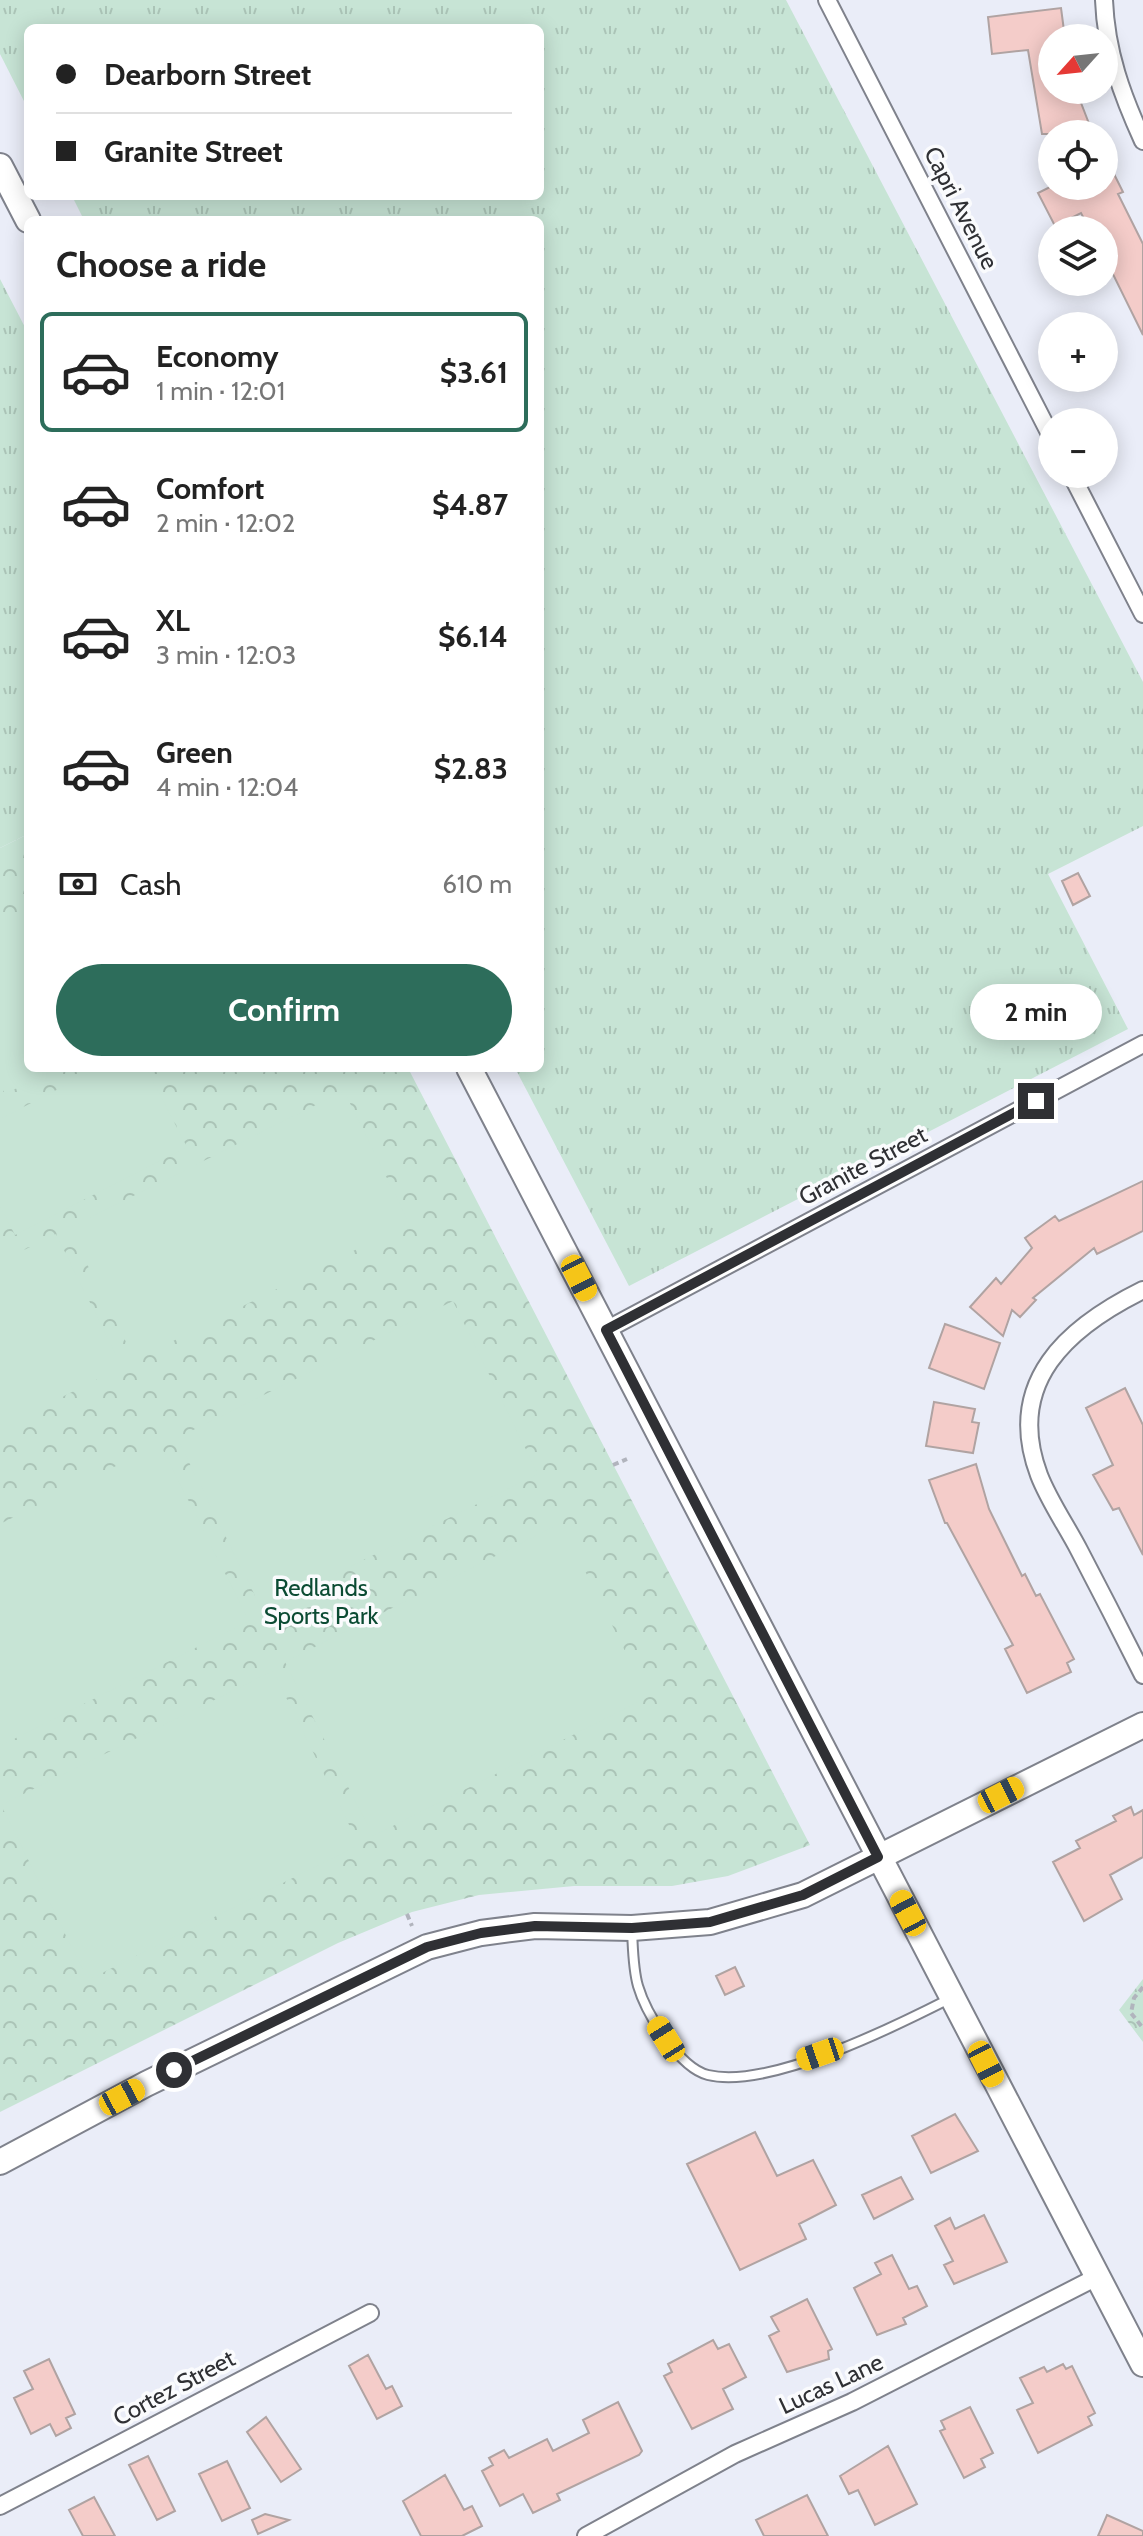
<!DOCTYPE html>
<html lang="en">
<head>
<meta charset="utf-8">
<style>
  :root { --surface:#fff; --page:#f6f6f6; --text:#222; --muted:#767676; --line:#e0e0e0; --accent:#2d6d5b }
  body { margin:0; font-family:Cabin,sans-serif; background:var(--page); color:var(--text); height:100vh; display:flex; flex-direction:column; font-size:30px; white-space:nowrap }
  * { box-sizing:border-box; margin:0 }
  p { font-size:26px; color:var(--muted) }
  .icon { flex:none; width:44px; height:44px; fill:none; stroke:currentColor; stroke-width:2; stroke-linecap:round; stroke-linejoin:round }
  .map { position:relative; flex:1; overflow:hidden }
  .panel { position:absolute; left:24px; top:216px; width:520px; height:856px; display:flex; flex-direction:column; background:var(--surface); border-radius:12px; box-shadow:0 4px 20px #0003 }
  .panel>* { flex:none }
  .banner { position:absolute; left:24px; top:24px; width:520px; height:176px; border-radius:12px; box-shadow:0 4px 20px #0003; display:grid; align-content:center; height:176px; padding:0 32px; background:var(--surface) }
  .needle { width:52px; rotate:243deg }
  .tools { position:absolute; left:1038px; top:24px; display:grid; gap:16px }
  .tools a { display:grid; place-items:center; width:80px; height:80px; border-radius:50%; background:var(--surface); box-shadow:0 4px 20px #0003; font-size:40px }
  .end { position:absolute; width:36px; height:36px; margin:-18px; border:10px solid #2f3034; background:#fff; box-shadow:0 0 0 4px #fff }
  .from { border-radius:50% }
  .bubble { position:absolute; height:56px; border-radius:28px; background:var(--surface); box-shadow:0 4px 20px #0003; font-size:26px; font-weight:700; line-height:56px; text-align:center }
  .car { position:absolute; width:24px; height:48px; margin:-24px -12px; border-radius:10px; box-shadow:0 0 6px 2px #0007; background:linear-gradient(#f5c518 24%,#345 0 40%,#f5c518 0 76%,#345 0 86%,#f5c518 0) }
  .banner b { display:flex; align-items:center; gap:28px; height:76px; font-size:30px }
  .banner b+b { border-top:2px solid var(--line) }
  .banner i { width:20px; height:20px; background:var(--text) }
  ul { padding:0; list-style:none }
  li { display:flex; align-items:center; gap:24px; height:120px; margin:0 16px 12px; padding:0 16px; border:4px solid transparent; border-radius:12px }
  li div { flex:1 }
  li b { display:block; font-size:30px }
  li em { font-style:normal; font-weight:700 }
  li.on { border-color:var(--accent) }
  li>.icon { width:72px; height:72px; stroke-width:1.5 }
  h2 { padding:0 32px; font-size:36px; line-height:96px }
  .pay { display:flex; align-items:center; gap:20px; height:88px; padding:0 32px; font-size:30px }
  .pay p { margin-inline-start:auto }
  .action { display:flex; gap:16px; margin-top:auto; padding:16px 32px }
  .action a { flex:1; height:92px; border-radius:48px; background:var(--accent); color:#fff; font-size:32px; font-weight:700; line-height:92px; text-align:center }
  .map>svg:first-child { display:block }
  .grass { fill:url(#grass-tufts) }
  .park { fill:url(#park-crowns) }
  .pitch { fill:#c7e4d5 }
  .building { fill:#f4ccc9; stroke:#b0a3a2; stroke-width:2 }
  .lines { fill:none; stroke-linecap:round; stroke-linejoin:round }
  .lane-casing { stroke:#7f828c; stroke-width:12 }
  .street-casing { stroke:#7f828c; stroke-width:20 }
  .secondary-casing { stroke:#7f828c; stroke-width:28 }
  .path { stroke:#b1b4bd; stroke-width:4; stroke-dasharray:6 4; stroke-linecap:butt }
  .lane { stroke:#fff; stroke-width:8 }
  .street { stroke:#fff; stroke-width:16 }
  .secondary { stroke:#fff; stroke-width:24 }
  .route { stroke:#2f3034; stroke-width:10 }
  .labels { text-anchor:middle; stroke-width:7; stroke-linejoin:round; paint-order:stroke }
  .street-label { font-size:24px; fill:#2f3034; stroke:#fafbfd }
  .park-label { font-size:24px; fill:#0b4b33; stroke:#fafbfd }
</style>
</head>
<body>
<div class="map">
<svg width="1143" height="2536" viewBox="0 0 1143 2536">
  <defs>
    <pattern id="grass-tufts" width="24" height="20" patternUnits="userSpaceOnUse" patternTransform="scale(2)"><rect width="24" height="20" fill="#c7e4d5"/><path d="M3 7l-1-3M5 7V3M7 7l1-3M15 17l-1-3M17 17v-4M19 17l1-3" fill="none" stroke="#abc4b7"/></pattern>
    <pattern id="park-crowns" width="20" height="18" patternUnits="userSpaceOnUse" patternTransform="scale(2)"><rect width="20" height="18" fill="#c7e4d5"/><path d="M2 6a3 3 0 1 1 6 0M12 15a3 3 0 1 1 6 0" fill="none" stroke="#abc4b7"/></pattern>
  </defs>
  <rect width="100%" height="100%" fill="#eaedf8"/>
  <path class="grass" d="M 0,0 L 786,0 L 1143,682 L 1143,826 L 1048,874 L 1128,1029 L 629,1286 L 515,1068 L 540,1068 L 540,220 L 84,220 L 72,196 L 540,196 L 540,28 L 28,28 L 28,109 L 0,54 Z
    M 0,279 L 28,333 L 28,834 L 0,848 Z"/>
  <path class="park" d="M 28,834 L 28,1068 L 408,1068 L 810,1845 L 728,1876 L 672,1886 L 574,1886 L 479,1895 L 412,1912 L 338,1943 L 0,2112 L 0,848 Z
    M 1143,1979 L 1143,2042 L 1119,2010 Z"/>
  <path class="pitch" d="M 28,918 L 28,1068 L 58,1068 L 5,1094 L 0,1084 L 0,932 Z
    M 99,1068 L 146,1068 L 187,1147 L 15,1235 L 0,1206 L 0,1119 Z
    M 344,1091 L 409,1223 L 135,1360 L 69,1228 Z
    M 56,1234 L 122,1367 L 0,1428 L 0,1262 Z
    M 453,1301 L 538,1474 L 262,1610 L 177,1438 Z
    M 160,1444 L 249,1621 L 0,1746 L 0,1524 Z
    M 561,1523 L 648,1697 L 373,1836 L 285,1662 Z
    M 273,1671 L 359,1845 L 88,1980 L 1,1805 Z"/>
  <path class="building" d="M 1061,8 L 1065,38 L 1052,38 L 1052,90 L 1076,90 L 1093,134 L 1042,134 L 1028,50 L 992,54 L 988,17 Z
    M 1104,154 L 1123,192 L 1118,194 L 1143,244 L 1143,335 L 1104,256 L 1104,230 L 1090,230 L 1081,213 L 1055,226 L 1038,193 L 1052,186 L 1104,186 Z
    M 1078,873 L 1090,896 L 1073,905 L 1062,881 Z
    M 1143,1181 L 1143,1231 L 1097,1254 L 1094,1248 L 1033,1298 L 1036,1300 L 1020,1317 L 1012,1310 L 1003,1336 L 970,1307 L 996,1278 L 1001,1284 L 1032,1248 L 1025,1238 L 1055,1216 L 1059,1221 Z
    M 945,1324 L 1000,1343 L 984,1389 L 929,1368 Z
    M 1125,1388 L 1143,1425 L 1143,1555 L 1119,1508 L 1113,1510 L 1093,1475 L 1113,1465 L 1086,1408 Z
    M 934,1402 L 975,1409 L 972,1422 L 979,1423 L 973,1453 L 926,1446 Z
    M 976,1464 L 989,1509 L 1022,1576 L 1025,1574 L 1036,1596 L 1040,1594 L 1074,1659 L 1067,1663 L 1071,1672 L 1027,1693 L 1005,1649 L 1013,1645 L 947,1523 L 945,1523 L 929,1480 Z
    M 1131,1807 L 1134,1815 L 1143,1810 L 1143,1857 L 1110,1875 L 1122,1899 L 1084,1921 L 1053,1862 L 1080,1848 L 1076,1841 L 1116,1821 L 1113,1816 Z
    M 735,1967 L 744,1986 L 725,1995 L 716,1976 Z
    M 955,2114 L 978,2151 L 931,2173 L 912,2136 Z
    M 755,2132 L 777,2176 L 813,2160 L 836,2205 L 799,2224 L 806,2239 L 740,2270 L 687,2164 Z
    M 901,2177 L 913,2199 L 874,2219 L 862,2195 Z
    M 984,2215 L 1007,2262 L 954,2284 L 944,2265 L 953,2261 L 935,2226 L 950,2218 L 955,2229 Z
    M 892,2255 L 909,2289 L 917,2286 L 927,2306 L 903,2318 L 906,2324 L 877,2335 L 854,2288 L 881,2274 L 875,2263 Z
    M 807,2299 L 832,2349 L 828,2351 L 829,2359 L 787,2372 L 769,2336 L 779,2331 L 771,2317 Z
    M 713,2340 L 718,2349 L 729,2344 L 746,2377 L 723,2389 L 733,2409 L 692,2429 L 664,2376 L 672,2372 L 668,2364 Z
    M 368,2355 L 386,2389 L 392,2386 L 402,2406 L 377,2419 L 349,2366 Z
    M 49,2359 L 75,2414 L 66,2418 L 71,2428 L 56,2436 L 50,2424 L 31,2434 L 14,2398 L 33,2389 L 24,2371 Z
    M 1063,2364 L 1066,2369 L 1072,2366 L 1095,2413 L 1088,2417 L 1092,2425 L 1038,2453 L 1017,2410 L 1033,2403 L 1020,2378 L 1044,2367 L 1047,2372 Z
    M 618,2402 L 642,2451 L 639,2455 L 557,2494 L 560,2500 L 533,2513 L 523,2494 L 500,2506 L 482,2471 L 493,2465 L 489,2458 L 504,2450 L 509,2458 L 547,2439 L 553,2451 L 589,2433 L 583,2420 Z
    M 970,2407 L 993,2453 L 981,2459 L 985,2467 L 964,2478 L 940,2431 L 945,2429 L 941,2421 Z
    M 266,2417 L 301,2469 L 281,2482 L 247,2432 Z
    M 888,2446 L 917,2504 L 875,2525 L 858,2490 L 849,2494 L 840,2476 Z
    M 148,2456 L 175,2511 L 157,2520 L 129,2465 Z
    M 227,2461 L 250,2508 L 222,2521 L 199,2474 Z
    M 445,2475 L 464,2510 L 472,2506 L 482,2526 L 462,2536 L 421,2536 L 403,2501 Z
    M 807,2495 L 828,2536 L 764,2536 L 756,2520 Z
    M 94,2497 L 115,2536 L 83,2536 L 69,2510 Z
    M 265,2514 L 289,2520 L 258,2534 L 252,2520 Z
    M 1107,2515 L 1143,2531 L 1143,2536 L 1098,2536 Z"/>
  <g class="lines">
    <defs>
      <path id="lane" d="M 632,1931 C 633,1948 633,1969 638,1986 C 646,2013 679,2068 708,2075 C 768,2090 896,2026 951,1998"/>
      <path id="street" d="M 827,0 L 1052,438
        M 1104,0 C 1106,52 1122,95 1143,141
        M 1071,474 L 1143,614
        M 1143,1290 C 1068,1327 1004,1382 1039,1475 C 1049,1501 1066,1525 1079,1550 C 1101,1592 1122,1633 1143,1675
        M 606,1330 L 1143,1044
        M 0,2506 L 370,2313
        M 586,2536 L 735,2454 L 852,2402 L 1097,2277"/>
      <path id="secondary" d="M 0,166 L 28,220
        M 469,1068 L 1143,2364
        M 0,2162 L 146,2084 L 427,1947 L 481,1933 L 535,1926 L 632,1928 L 710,1922 L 803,1895 L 1143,1725"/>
    </defs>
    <use href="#lane" class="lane-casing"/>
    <use href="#street" class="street-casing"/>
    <use href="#secondary" class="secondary-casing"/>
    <path class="path" d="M 613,1465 L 627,1459
      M 407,1914 L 412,1926
      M 1143,1987 L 1134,1998 L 1131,2013 L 1143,2028"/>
    <use href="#lane" class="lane"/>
    <use href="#street" class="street"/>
    <use href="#secondary" class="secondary"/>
  </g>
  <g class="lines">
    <path class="route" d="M 174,2070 L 427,1947 L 481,1933 L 535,1926 L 632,1928 L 710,1922 L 803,1895 L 878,1857 L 606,1330 L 1036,1101"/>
  </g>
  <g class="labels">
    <g class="street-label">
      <text transform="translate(961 208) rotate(63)" y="8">Capri Avenue</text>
      <text transform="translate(863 1166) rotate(-28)" y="8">Granite Street</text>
      <text transform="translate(831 2384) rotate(-25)" y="8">Lucas Lane</text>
      <text transform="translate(174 2388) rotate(-28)" y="8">Cortez Street</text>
    </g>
    <g class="park-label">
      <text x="321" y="1596">Redlands<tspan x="321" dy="28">Sports Park</tspan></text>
    </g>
  </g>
</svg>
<div class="tools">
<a><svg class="needle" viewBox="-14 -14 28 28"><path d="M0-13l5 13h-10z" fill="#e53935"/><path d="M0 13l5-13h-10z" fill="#767676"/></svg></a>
<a><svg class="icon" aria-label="locate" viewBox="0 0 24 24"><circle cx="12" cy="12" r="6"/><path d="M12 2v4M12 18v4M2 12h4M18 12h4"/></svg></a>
<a><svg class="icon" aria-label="layers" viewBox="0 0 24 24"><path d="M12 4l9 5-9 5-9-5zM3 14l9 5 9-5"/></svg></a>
<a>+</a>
<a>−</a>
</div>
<i class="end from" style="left:174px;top:2070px"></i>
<i class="end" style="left:1036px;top:1101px"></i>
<div class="bubble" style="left:970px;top:984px;width:132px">2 min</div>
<i class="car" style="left:579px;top:1278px;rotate:153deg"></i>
<i class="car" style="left:1001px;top:1795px;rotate:63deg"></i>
<i class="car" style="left:908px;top:1913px;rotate:332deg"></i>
<i class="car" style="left:666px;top:2039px;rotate:328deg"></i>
<i class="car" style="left:820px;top:2054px;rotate:251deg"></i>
<i class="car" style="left:986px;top:2064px;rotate:153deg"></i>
<i class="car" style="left:122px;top:2097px;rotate:62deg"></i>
<div class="banner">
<b><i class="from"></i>Dearborn Street</b>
<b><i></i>Granite Street</b>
</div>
<section class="panel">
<h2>Choose a ride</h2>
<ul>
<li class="on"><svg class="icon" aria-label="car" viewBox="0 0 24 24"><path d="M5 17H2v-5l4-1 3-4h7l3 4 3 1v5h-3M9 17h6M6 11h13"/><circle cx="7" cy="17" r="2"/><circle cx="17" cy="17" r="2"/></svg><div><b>Economy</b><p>1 min · 12:01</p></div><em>$3.61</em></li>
<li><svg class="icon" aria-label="car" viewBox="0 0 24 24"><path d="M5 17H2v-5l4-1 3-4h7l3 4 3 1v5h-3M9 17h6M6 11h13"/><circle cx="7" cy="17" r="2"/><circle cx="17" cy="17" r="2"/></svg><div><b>Comfort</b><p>2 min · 12:02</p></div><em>$4.87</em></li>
<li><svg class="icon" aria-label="car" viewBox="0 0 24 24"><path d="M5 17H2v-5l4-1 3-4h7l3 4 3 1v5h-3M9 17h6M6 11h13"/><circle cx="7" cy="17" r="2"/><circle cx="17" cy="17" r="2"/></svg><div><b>XL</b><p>3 min · 12:03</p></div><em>$6.14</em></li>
<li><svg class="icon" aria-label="car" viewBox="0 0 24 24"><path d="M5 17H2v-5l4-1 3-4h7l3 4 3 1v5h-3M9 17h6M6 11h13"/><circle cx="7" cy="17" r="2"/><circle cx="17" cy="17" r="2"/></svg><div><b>Green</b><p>4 min · 12:04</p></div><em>$2.83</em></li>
</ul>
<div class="pay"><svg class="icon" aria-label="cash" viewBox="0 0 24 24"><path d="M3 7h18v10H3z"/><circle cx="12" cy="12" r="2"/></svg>Cash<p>610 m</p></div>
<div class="action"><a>Confirm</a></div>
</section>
</div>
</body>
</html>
